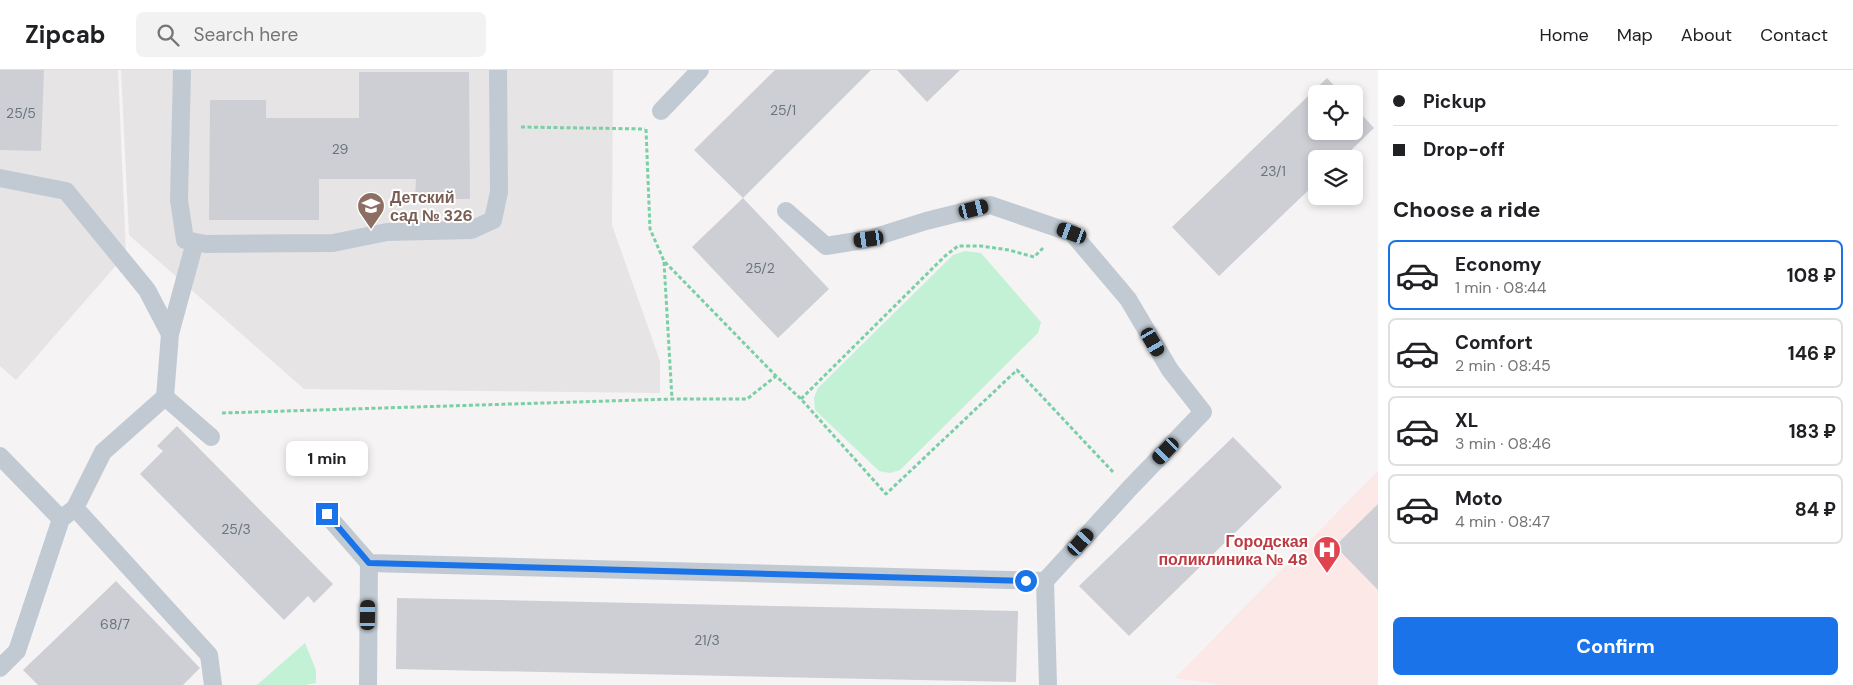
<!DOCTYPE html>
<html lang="en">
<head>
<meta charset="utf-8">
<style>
  :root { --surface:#fff; --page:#f2f2f2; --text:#202124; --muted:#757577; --line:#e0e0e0; --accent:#1a73e8 }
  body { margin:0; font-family:"DM Sans",sans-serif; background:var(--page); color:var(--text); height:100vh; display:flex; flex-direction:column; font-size:19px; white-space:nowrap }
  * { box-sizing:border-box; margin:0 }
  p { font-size:16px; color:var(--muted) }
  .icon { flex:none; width:28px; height:28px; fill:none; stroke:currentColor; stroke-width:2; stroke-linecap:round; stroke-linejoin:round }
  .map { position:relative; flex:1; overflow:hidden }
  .sheet { display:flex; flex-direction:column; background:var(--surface); width:475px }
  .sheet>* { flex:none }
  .guide { display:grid; align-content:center; height:110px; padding:0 15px; background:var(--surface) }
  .buttons { position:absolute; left:1308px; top:15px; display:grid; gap:10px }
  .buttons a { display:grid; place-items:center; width:55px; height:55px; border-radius:8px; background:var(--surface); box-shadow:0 2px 8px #0003; font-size:25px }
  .end { position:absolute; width:22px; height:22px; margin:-11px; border:6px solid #1a73e8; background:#fff; box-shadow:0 0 0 2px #fff }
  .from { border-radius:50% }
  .bubble { position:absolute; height:35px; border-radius:8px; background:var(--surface); box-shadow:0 2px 8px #0003; font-size:16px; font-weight:700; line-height:35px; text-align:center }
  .car { position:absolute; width:15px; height:30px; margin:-15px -8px; border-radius:6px; box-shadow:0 0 4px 1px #0007; background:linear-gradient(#222 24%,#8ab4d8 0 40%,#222 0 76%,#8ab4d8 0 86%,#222 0) }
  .guide b { display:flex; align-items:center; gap:18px; height:48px; font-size:19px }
  .guide b+b { border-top:1px solid var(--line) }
  .guide i { width:12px; height:12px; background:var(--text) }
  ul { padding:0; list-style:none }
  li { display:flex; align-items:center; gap:15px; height:70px; margin:0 10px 8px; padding:0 5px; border:2px solid var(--line); border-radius:8px }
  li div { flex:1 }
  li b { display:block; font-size:19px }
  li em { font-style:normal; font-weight:700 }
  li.on { border-color:var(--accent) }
  li>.icon { width:45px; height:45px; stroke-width:1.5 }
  h2 { padding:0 15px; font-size:22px; line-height:60px }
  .cta { display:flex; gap:10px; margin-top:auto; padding:10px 15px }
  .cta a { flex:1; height:58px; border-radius:8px; background:var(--accent); color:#fff; font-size:20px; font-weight:700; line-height:58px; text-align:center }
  header { display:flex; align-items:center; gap:30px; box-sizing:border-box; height:70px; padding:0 25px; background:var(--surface); border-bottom:1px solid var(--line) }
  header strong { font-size:24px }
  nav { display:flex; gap:28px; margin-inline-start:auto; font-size:18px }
  .search { width:350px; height:45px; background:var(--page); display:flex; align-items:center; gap:12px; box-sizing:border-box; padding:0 18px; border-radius:8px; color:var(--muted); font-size:19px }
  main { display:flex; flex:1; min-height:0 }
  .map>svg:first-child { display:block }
  .education { fill:#e6e4e5 }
  .medical { fill:#fce8e6 }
  .green { fill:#c3f1d5 }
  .building { fill:#cdcfd5 }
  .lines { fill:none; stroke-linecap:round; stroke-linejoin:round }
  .path { stroke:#7ad0a6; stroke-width:3; stroke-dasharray:4 2.5; stroke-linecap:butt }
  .lane { stroke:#c1cad2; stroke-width:18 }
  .route { stroke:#1a73e8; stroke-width:6 }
  .labels { text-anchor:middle; stroke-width:4; stroke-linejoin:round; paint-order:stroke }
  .number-label { font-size:14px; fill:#6b747e }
  .education-label { font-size:16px; font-weight:bold; fill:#785e54; stroke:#fff; text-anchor:start }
  .health-label { font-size:16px; font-weight:bold; fill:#be3a42; stroke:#fff; text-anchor:end }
</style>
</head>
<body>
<header>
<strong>Zipcab</strong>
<div class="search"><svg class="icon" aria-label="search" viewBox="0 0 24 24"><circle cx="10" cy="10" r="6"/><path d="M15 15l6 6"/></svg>Search here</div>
<nav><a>Home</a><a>Map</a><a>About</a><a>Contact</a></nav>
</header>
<main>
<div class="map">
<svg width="1378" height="615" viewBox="0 0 1378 615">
  <rect width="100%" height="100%" fill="#f5f3f3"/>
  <path class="education" d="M 0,0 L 118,0 L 126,184 L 16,310 L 0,296 Z
    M 121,0 L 613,0 L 612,155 L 660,291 L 660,323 L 304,319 L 129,165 Z"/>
  <path class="medical" d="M 1378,401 L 1378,615 L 1223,615 L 1175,608 Z"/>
  <path class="green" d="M 965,181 L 981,183 L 1041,252 L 1038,263 L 900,400 L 890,403 L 879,401 L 815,340 L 814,328 L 818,318 L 953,185 Z
    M 305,573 L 316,600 L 316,613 L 305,615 L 257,615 Z"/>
  <path class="building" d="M 0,0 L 44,0 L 41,81 L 0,80 Z
    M 775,0 L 871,0 L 743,128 L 694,80 Z
    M 897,0 L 960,0 L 927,32 Z
    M 359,2 L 469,2 L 470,129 L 415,129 L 416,109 L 319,109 L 319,150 L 209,150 L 210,30 L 266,30 L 266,48 L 359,48 Z
    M 1327,8 L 1342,24 L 1316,24 L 1316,61 L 1354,61 L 1354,36 L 1374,58 L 1342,89 L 1316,89 L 1316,113 L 1219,206 L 1172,157 Z
    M 743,128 L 829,219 L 778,268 L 692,177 Z
    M 177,356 L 333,514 L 314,533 L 308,526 L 284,550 L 140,404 L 163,381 L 157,376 Z
    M 1233,367 L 1282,417 L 1129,566 L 1079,516 Z
    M 1378,434 L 1378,520 L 1335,476 Z
    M 116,511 L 200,598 L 183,615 L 38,615 L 23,600 Z
    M 397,528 L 1018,541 L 1016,612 L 396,599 Z"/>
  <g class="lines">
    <path class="path" d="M 521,57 L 645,59
      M 646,59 L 650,159 L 664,191 L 776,306 L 801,329 L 886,424 L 1017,300 L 1113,402
      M 664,192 L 672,329
      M 801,329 L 945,186 L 958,176 L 981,176 L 1009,180 L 1034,187 L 1043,178
      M 222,343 L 672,329 L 747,329 L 776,306"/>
    <path class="lane" d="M 182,0 L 179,130 L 185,170 L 206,174 L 333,173 L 387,162 L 471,160 L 493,150 L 499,122 L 498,0
      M 661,41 L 700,0
      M 0,108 L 66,121 L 147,220 L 170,264
      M 786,141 L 826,176 L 869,169 L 926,151 L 990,135 L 1072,163 L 1128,229 L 1170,300 L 1203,342 L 1129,419 L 1045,511
      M 165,327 L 170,264 L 195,172
      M 211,367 L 165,327 L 103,382 L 75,438 L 209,585 L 213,615
      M 0,386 L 61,449
      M 327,445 L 369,493
      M 0,598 L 17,581 L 61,449 L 75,438
      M 368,615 L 369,493 L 1045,511 L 1048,615"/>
  </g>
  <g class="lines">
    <path class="route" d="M 327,444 L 369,493 L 1026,511"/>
  </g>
  <defs>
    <symbol id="school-pin" viewBox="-11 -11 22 30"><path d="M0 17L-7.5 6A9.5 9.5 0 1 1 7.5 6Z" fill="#8d6e63" stroke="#fff"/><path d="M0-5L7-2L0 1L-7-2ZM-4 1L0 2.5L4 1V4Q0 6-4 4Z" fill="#fff"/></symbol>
    <symbol id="hospital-pin" viewBox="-11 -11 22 30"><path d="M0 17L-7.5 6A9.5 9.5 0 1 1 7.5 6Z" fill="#e0444e" stroke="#fff"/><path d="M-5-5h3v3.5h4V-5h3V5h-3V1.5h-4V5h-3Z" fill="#fff"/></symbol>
  </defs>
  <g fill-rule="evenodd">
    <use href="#school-pin" x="355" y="120" width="32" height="43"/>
    <use href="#hospital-pin" x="1311" y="464" width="32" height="43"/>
  </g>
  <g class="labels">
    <g class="number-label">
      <text x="783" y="45">25/1</text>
      <text x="21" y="48">25/5</text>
      <text x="340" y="84">29</text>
      <text x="1273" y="106">23/1</text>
      <text x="760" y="203">25/2</text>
      <text x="236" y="464">25/3</text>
      <text x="115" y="559">68/7</text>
      <text x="707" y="575">21/3</text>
    </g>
    <g class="education-label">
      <text x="390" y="133">Детский<tspan x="390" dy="18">сад № 326</tspan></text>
    </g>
    <g class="health-label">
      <text x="1308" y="477">Городская<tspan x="1308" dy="18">поликлиника № 48</tspan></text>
    </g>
  </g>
</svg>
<div class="buttons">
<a><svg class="icon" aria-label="locate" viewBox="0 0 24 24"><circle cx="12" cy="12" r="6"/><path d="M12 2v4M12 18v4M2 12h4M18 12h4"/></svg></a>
<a><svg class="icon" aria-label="layers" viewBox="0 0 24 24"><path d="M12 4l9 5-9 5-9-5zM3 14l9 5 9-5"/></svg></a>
</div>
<i class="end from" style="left:1026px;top:511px"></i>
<i class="end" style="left:327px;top:444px"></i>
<div class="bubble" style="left:286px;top:371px;width:82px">1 min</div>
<i class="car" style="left:974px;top:139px;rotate:76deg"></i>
<i class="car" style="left:1072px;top:163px;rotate:290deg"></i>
<i class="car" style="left:869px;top:169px;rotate:262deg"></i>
<i class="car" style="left:1153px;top:272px;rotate:150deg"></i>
<i class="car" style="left:1166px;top:381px;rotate:224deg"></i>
<i class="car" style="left:1081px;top:472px;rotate:42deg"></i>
<i class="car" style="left:368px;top:545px;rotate:1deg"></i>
</div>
<section class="sheet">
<div class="guide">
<b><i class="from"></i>Pickup</b>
<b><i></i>Drop-off</b>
</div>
<h2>Choose a ride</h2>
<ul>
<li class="on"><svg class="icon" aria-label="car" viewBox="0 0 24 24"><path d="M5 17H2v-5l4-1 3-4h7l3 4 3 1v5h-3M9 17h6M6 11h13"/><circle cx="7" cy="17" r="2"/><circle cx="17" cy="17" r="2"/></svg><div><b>Economy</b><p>1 min · 08:44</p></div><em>108 ₽</em></li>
<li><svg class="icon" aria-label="car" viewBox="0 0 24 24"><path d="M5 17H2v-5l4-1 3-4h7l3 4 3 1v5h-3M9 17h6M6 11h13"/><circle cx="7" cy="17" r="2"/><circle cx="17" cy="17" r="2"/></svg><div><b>Comfort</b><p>2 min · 08:45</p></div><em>146 ₽</em></li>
<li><svg class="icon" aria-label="car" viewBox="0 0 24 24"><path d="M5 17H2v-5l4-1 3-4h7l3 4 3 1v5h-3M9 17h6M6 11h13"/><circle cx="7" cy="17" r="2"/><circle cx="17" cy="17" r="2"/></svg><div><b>XL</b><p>3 min · 08:46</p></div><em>183 ₽</em></li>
<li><svg class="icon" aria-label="car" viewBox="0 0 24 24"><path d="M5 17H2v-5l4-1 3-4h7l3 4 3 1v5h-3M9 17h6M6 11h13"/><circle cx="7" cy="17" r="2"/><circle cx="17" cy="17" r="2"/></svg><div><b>Moto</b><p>4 min · 08:47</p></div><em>84 ₽</em></li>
</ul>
<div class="cta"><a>Confirm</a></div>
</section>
</main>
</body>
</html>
